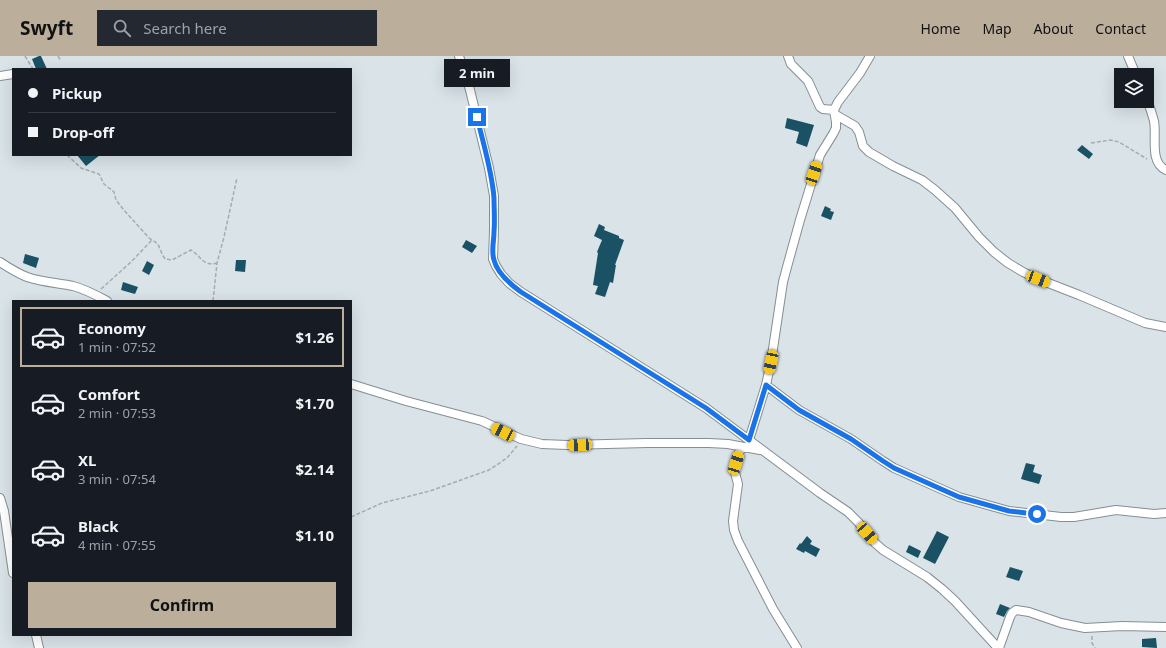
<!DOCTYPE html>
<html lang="en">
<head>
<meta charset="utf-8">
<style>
  :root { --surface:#171b24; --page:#242831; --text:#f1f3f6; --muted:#9ea1a6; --line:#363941; --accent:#bbaf9c }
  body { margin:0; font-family:"Noto Sans",sans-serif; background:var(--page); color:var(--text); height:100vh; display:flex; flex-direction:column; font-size:15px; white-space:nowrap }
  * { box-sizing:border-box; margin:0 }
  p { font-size:13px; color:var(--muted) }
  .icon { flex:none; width:22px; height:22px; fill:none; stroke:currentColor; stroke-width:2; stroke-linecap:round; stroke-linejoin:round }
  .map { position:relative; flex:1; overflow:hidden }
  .sheet { position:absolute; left:12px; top:244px; width:340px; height:336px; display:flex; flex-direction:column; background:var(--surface); border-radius:0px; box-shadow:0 4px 16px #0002 }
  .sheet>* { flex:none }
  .banner { position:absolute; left:12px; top:12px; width:340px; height:88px; border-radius:0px; box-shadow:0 4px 16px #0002; display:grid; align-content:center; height:88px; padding:0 16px; background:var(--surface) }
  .tools { position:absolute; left:1114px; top:12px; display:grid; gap:8px }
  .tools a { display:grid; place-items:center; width:40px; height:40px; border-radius:0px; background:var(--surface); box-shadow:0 4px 16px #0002; font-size:20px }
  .end { position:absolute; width:18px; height:18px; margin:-9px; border:5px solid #1a73e8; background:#fff; box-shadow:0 0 0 2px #fff }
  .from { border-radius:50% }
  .bubble { position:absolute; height:28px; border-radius:0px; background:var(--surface); box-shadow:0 4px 16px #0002; font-size:13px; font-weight:700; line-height:28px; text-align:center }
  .car { position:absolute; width:12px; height:24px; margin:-12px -6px; border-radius:5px; box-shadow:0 0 3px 1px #0007; background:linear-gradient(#f5c518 24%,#345 0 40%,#f5c518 0 76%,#345 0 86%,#f5c518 0) }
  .banner b { display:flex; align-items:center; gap:14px; height:38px; font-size:15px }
  .banner b+b { border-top:1px solid var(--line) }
  .banner i { width:10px; height:10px; background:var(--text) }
  ul { padding:7px 0 0; list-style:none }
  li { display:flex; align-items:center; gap:12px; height:60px; margin:0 8px 6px; padding:0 8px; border:2px solid transparent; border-radius:0px }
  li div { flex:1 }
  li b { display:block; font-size:15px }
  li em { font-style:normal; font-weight:700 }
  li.active { border-color:var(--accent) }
  li>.icon { width:36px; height:36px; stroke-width:1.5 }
  .cta { display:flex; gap:8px; margin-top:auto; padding:8px 16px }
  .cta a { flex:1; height:46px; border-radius:0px; background:var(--accent); color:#111; font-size:16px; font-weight:700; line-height:46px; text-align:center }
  header { display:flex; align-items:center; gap:24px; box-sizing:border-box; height:56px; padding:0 20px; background:var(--accent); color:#111 }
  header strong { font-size:19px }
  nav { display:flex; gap:22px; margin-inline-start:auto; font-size:14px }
  .search { width:280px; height:36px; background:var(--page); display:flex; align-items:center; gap:10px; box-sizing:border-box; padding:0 14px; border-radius:0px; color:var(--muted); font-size:15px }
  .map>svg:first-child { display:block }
  .building { fill:#1a5165 }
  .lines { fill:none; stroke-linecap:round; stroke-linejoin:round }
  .street-casing { stroke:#858f93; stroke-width:10 }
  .path { stroke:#a4acb0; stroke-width:1.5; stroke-dasharray:4 2; stroke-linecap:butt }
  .street { stroke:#fff; stroke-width:8 }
  .route { stroke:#1a73e8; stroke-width:5 }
</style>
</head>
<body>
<header>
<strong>Swyft</strong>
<div class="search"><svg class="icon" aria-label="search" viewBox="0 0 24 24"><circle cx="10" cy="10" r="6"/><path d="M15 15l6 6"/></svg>Search here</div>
<nav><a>Home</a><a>Map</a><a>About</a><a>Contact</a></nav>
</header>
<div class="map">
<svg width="1166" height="592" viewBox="0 0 1166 592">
  <rect width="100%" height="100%" fill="#d9e3e8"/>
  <path class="building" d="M 39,0 L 41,0 L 47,13 L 36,13 L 32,3 Z
    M 787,62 L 814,69 L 807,91 L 796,87 L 799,76 L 785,72 Z
    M 1082,89 L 1093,98 L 1089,103 L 1077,94 Z
    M 77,99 L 100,99 L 86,110 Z
    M 825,150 L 831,153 L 830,155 L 834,156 L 831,164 L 821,160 Z
    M 599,168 L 605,171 L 604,174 L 619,180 L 619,182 L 624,184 L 615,209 L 616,209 L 613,227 L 610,226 L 605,241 L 595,238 L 598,230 L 593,229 L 598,197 L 597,196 L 602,184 L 594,180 Z
    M 466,184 L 477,190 L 472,197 L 462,191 Z
    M 25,198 L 39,202 L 36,212 L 23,207 Z
    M 236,204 L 246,204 L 245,216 L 235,215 Z
    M 147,205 L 154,209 L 149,219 L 142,215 Z
    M 123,226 L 138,231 L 135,238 L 121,234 Z
    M 1026,407 L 1035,409 L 1033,416 L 1042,419 L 1039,428 L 1021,423 Z
    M 937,475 L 949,481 L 935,508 L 923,502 Z
    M 807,480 L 812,485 L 810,488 L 820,493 L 816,501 L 805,495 L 804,497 L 796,493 L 800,487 L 801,488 Z
    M 909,489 L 921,495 L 918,502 L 906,496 Z
    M 1010,511 L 1023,515 L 1019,525 L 1006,521 Z
    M 1000,548 L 1010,552 L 1007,555 L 1004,561 L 996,558 Z
    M 1156,582 L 1157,592 L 1142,591 L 1142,583 Z"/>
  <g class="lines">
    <defs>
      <path id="street" d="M 459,0 L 470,34 L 489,112 L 494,140 L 494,174 L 493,203 L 496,210 L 501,218 L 509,227 L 521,236 L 706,352 L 820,437 L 848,456 L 858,466 L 875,487 L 883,494 L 927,521 L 942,533 L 955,545 L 998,592
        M 788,0 L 791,8 L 808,25 L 820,51 L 823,53 L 834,54
        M 1128,0 L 1136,19
        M 0,20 L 13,18
        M 1147,44 C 1150,51 1152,58 1154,65 C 1157,81 1149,106 1166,114
        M 836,59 L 855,70 L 859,76 L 863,90 L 869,96 L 893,110 L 922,124 L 935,134 L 955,152 L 979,181 L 994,196 L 1008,207 L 1023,216 L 1038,223 L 1079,239 L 1145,267 L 1166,271
        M 0,206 C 9,212 17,217 27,221 C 42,226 57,227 73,230 C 85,233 96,239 107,245
        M 351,328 L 406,345 L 482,365 L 521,383 L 542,388 L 567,389 L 647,387 L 709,387 L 728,388 L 760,394
        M 766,329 L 799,354 L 851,383 L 883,405 L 894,412 L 959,441 L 1009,455 L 1061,461 L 1074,461 L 1116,454 L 1154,458 L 1166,457
        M 749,384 L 766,329 L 771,306 L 783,226 L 787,211 L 800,164 L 820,99 L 833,78 L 836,72 L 836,66 L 834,54 L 838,46 L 860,17 L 870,0
        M 742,391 L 738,399 L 734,413 L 738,428 L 733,465 L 734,474 L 738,485 L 773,553 L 797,592
        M 0,442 L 4,455 L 13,517
        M 36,579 L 39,592
        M 999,592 L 1010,561 L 1012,557 L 1016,554 L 1029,556 L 1061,567 L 1085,572 L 1122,570 L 1166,571"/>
    </defs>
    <use href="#street" class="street-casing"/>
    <path class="path" d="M 25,0 L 33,13
      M 58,0 L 61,5
      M 1091,87 L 1111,84 L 1119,86 L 1147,103
      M 67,99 L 81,112 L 99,118 L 104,128 L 114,136 L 116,144 L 123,153 L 149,182 L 158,188 L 162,198 L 165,203 L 172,204 L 191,194 C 201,200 203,211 217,207
      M 101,233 L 131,206 L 152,184
      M 213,245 L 217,207 L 224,181 L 237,122
      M 351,461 L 382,447 L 430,435 L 489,414 L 507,402 L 517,390
      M 1092,580 L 1092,587 L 1095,592"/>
    <use href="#street" class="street"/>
  </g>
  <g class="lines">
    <path class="route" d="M 477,61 C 483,87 492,115 494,142 C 494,153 495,165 494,176 C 494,185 491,195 494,204 C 497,217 510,228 521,236 L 706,352 L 749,384 L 766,329 L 799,354 L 851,383 L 883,405 L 894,412 L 959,441 L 1009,455 L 1026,457 L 1037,458"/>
  </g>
</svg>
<div class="tools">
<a><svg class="icon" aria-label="layers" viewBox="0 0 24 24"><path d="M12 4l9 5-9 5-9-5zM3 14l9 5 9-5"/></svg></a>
</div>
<i class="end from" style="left:1037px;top:458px"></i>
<i class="end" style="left:477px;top:61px"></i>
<div class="bubble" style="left:444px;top:3px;width:66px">2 min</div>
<i class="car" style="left:814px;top:117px;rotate:18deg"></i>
<i class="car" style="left:1038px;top:223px;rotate:111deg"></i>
<i class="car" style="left:771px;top:306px;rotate:192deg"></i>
<i class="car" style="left:503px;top:376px;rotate:297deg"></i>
<i class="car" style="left:580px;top:389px;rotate:267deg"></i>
<i class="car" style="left:736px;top:407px;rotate:17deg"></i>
<i class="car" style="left:867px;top:477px;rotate:139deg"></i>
<div class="banner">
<b><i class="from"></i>Pickup</b>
<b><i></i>Drop-off</b>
</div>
<section class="sheet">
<ul>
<li class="active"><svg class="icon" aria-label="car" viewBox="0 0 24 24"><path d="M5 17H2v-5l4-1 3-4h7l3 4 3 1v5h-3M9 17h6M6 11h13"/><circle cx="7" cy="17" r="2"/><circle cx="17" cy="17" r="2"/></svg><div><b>Economy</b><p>1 min · 07:52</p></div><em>$1.26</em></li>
<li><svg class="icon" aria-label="car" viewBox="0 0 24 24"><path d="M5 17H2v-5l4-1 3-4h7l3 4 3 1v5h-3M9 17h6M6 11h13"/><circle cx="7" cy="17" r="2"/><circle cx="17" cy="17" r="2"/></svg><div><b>Comfort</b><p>2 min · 07:53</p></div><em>$1.70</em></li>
<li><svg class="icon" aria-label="car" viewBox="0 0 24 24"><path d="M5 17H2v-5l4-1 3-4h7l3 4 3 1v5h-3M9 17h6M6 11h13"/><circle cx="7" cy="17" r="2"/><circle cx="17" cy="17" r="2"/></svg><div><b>XL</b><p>3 min · 07:54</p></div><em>$2.14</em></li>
<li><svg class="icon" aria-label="car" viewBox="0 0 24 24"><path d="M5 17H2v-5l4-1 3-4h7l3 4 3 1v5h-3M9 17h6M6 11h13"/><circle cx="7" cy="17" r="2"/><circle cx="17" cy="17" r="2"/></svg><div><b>Black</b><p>4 min · 07:55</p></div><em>$1.10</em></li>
</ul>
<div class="cta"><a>Confirm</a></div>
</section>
</div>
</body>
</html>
